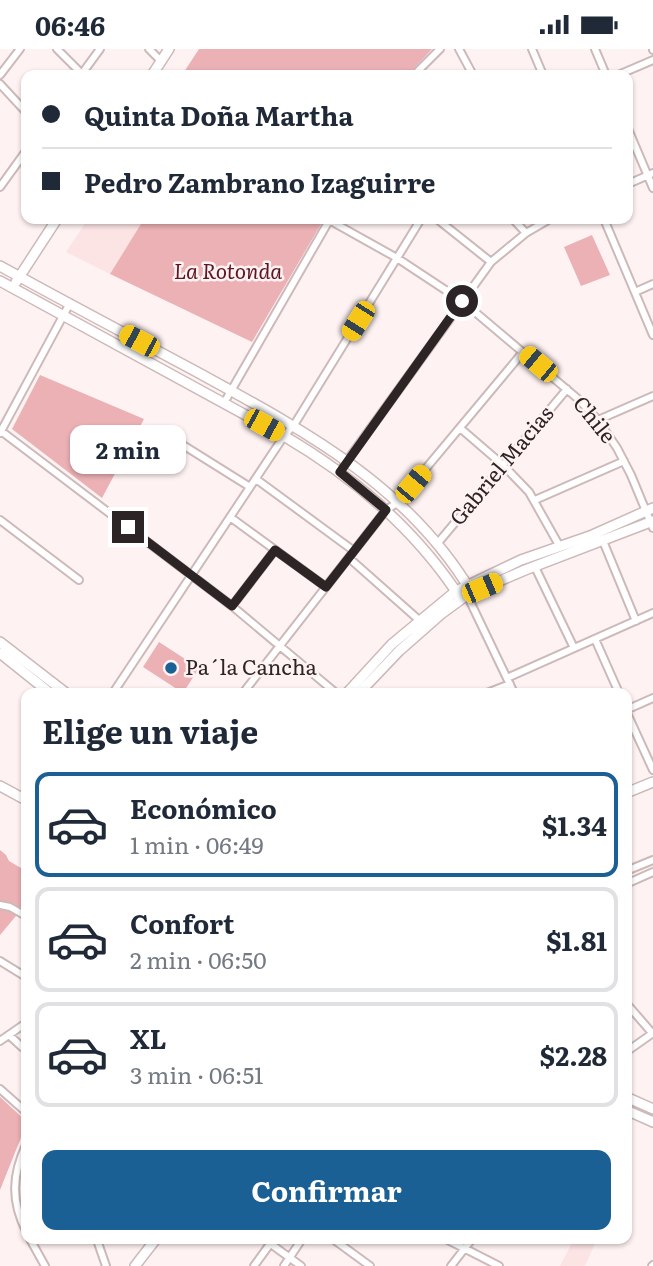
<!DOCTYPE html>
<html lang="es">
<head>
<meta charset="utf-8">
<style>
  :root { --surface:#fff; --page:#f2f2f3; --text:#1f2937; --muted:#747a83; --line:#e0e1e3; --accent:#1b6094 }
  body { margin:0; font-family:Literata,serif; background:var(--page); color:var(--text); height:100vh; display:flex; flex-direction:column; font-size:26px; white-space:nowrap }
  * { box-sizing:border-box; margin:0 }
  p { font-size:23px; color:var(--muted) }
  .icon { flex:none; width:38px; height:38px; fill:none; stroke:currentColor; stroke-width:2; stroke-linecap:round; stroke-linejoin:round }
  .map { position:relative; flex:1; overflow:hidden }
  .drawer { position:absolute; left:21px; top:639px; width:611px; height:556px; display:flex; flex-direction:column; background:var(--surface); border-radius:14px; box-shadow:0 2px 5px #0004 }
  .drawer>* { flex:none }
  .hud { position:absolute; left:21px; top:21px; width:612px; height:154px; border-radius:14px; box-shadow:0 2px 5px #0004; display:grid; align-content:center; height:154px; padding:0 21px; background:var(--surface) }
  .end { position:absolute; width:32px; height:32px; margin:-16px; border:9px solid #2d2525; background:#fff; box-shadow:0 0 0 4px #fff }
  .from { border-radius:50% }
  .bubble { position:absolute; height:49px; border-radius:14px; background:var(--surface); box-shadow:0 2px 5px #0004; font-size:23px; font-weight:700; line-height:49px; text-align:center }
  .car { position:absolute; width:21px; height:42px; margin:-21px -10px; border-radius:9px; box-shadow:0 0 5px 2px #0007; background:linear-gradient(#f5c518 24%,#345 0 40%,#f5c518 0 76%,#345 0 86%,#f5c518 0) }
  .hud b { display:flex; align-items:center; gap:24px; height:66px; font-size:26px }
  .hud b+b { border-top:2px solid var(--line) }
  .hud i { width:18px; height:18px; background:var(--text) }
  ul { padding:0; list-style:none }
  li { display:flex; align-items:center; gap:21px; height:105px; margin:0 14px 10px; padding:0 7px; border:4px solid var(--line); border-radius:14px }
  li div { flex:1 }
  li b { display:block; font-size:26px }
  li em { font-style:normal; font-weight:700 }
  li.current { border-color:var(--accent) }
  li>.icon { width:63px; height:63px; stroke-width:1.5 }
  h2 { padding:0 21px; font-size:32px; line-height:84px }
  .button { display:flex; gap:14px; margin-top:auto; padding:14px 21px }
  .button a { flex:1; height:80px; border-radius:14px; background:var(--accent); color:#fff; font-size:28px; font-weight:700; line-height:80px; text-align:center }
  .status { display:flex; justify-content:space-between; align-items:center; height:49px; padding:0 35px; background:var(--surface); direction:ltr }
  .status svg { height:19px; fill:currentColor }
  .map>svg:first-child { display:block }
  .built { fill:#fce3e4 }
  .green { fill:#ecb1b4 }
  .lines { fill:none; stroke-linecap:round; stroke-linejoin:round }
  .street-casing { stroke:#cdb9b9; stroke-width:10 }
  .secondary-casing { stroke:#cdb9b9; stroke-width:12 }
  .street { stroke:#fff; stroke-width:6 }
  .secondary { stroke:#fff; stroke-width:9 }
  .route { stroke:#2d2525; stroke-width:9 }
  .poi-dot { fill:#1b6094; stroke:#fff2f2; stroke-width:2.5 }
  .labels { text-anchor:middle; stroke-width:5; stroke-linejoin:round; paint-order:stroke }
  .park-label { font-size:21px; font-style:italic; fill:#5d1623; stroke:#fff2f2 }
  .street-label { font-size:21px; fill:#2d2525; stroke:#fff2f2 }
  .poi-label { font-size:21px; fill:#2d2525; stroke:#fff2f2; text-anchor:start }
</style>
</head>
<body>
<div class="status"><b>06:46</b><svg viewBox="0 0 49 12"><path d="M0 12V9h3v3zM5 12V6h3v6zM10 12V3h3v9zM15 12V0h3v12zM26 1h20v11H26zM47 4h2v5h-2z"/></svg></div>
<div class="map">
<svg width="653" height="1217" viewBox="0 0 653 1217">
  <rect width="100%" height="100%" fill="#fff2f2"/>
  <path class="built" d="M 88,170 L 144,170 L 110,225 L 66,203 Z
    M 574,1190 L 597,1190 L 585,1217 L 560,1217 Z"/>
  <path class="green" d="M 199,0 L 432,0 L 408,26 L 182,26 Z
    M 144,170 L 324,170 L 252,293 L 110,225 Z
    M 592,186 L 610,226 L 581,237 L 564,198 Z
    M 40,326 L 144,370 L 102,449 L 12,380 Z
    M 159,593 L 199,619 L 183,644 L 143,618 Z
    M 0,801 L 6,806 L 9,812 L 26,822 L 26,855 L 0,886 Z
    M 0,1048 L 26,1072 L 26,1076 L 0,1141 Z"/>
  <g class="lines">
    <defs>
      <path id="street" d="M 57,0 L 83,26
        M 149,0 L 161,12
        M 459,0 L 473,26
        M 532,0 L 543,26
        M 595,0 L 606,26
        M 653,0 L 653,1
        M 0,26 L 20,0
        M 81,26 L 100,0
        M 414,26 L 440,0
        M 618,26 L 653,11
        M 0,35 L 26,63
        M 628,80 L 653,139
        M 628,135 L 653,124
        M 0,138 L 26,102
        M 437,170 L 491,213
        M 513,170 L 526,184
        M 604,170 L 653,286
        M 329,171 L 397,209 L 462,252 L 577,349 L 598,371 L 617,399 L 631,426 L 653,479
        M 635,243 L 653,235
        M 224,354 L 330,170
        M 598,371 L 653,347
        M 460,379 L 503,416 L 529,443 L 560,498
        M 1,382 L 232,557 L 336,644
        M 0,384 L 70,254
        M 167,386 L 250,438
        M 339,423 L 491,213 L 526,184 L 550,170
        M 256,430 L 354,502
        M 535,451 L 624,412
        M 230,468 L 326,538
        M 0,471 L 79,531
        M 603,492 L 636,572
        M 437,495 L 567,340
        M 349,509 L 419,571
        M 535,518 L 574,599
        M 467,546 L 514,644
        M 232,557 L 275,501
        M 595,590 L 619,644
        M 507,629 L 653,564
        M 113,644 L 284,387 L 294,376 L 421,170
        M 243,644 L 386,461 L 397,454 L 523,303
        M 487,644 L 510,635
        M 626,661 L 653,649
        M 626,662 L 653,721
        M 626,822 L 653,811
        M 626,835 L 653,823
        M 0,856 L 10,858 L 26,867
        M 0,912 L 26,928
        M 626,954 L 653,985
        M 10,987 L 22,998
        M 0,992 L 26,974
        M 626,1003 L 653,984
        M 0,1040 L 26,1063
        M 26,1096 C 12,1126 11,1152 26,1182
        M 30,1190 L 45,1217
        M 264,1190 L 301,1217
        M 333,1190 L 370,1217
        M 446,1190 L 499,1217
        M 97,1191 L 106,1217
        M 254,1217 L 270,1195
        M 284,1217 L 302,1190
        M 451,1217 L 472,1190
        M 652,1217 L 653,1216"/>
      <path id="secondary" d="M 152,26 L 169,0
        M 0,217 C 65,253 132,288 197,323 C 303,381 408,436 472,544
        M 0,232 L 284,387 C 354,428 417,482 461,550
        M 16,233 L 57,170
        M 0,593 L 66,644
        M 0,604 L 50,644
        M 347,644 L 392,595 L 456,542 L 521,511 L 590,487 L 653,459
        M 359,644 L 399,602 L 441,565 L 467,546 L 525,521 L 653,472
        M 0,737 L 26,751
        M 626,744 L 653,733
        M 626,1048 L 653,1060
        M 626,1061 L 653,1073
        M 135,1217 L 156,1190"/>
    </defs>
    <use href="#street" class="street-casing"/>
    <use href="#secondary" class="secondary-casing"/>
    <use href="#street" class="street"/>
    <use href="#secondary" class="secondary"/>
  </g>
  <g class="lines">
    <path class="route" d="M 128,478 L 232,557 L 275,501 L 326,538 L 386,461 L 340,423 L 462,252"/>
  </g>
  <circle class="poi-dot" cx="171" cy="619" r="7"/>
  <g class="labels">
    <g class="park-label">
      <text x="228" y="230">La Rotonda</text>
    </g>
    <g class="street-label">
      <text transform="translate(594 371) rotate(51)" y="7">Chile</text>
      <text transform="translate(502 417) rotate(-50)" y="7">Gabriel Macias</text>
    </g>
    <g class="poi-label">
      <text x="185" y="626">Pa´la Cancha</text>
    </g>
  </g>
</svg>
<i class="end from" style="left:462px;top:252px"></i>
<i class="end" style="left:128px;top:478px"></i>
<div class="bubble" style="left:70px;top:376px;width:116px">2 min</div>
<i class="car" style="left:358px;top:272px;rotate:212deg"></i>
<i class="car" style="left:139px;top:292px;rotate:298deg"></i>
<i class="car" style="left:538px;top:315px;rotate:310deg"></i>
<i class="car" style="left:264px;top:376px;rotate:119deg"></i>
<i class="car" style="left:413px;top:435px;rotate:40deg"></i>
<i class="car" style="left:482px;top:539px;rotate:67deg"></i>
<div class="hud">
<b><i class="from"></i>Quinta Doña Martha</b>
<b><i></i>Pedro Zambrano Izaguirre</b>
</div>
<section class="drawer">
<h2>Elige un viaje</h2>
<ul>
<li class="current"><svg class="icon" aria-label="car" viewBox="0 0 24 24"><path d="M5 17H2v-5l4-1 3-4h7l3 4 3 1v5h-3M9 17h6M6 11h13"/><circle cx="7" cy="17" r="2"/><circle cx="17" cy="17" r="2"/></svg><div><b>Económico</b><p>1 min · 06:49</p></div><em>$1.34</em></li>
<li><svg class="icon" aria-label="car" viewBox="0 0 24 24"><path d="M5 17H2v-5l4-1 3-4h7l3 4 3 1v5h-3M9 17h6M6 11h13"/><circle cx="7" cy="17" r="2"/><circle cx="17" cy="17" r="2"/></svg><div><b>Confort</b><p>2 min · 06:50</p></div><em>$1.81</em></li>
<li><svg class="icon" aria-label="car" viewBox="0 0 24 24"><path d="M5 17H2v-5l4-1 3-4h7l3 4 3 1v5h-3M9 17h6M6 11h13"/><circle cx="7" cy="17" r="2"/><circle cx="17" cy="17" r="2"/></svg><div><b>XL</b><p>3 min · 06:51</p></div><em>$2.28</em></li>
</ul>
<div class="button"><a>Confirmar</a></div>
</section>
</div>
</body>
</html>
